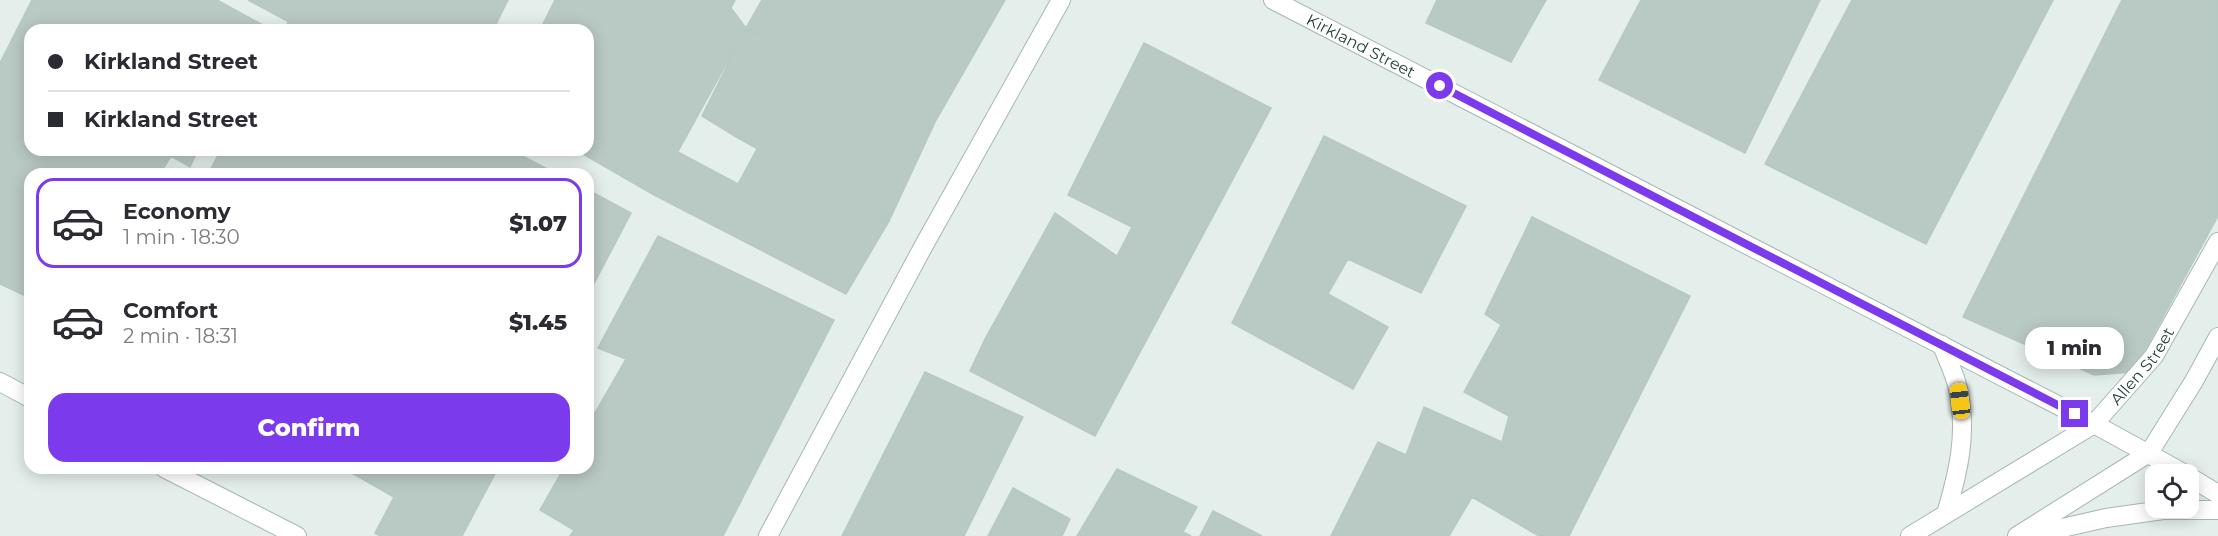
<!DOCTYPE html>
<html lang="en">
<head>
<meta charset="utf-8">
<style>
  :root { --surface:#fff; --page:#f2f2f3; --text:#2b2b33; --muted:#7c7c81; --line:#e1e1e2; --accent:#7c3aed }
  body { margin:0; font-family:Montserrat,sans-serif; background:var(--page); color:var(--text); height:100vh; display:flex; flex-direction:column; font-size:22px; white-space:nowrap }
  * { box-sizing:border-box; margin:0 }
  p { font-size:20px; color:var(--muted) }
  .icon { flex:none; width:33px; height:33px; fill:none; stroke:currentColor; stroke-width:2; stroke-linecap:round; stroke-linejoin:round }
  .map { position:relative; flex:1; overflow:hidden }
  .side { position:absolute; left:24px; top:168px; width:570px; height:306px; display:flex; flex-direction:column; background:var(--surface); border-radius:18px; box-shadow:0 3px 15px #0003 }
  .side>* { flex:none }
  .hud { position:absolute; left:24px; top:24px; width:570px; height:132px; border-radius:18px; box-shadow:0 3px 15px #0003; display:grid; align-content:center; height:132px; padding:0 24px; background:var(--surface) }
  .fabs { position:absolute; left:2145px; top:464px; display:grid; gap:12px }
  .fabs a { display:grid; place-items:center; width:54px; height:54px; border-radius:12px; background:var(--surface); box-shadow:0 3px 15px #0003; font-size:30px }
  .end { position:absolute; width:27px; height:27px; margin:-14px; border:8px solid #7c3aed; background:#fff; box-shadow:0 0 0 3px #fff }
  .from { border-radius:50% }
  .bubble { position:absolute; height:42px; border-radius:18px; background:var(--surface); box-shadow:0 3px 15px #0003; font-size:20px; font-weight:800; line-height:42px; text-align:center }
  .car { position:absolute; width:18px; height:36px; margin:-18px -9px; border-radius:8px; box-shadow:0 0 4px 2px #0007; background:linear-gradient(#f5c518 24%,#345 0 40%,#f5c518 0 76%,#345 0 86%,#f5c518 0) }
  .hud b { display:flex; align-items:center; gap:21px; height:57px; font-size:22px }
  .hud b+b { border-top:2px solid var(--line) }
  .hud i { width:15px; height:15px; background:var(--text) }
  ul { padding:10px 0 0; list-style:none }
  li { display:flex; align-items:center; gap:18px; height:90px; margin:0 12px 9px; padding:0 12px; border:3px solid transparent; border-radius:18px }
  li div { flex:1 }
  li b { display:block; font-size:22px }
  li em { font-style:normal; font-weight:800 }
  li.on { border-color:var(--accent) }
  li>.icon { width:54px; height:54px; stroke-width:1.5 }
  .action { display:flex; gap:12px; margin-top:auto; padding:12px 24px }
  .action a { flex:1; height:69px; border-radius:18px; background:var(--accent); color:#fff; font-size:24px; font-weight:800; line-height:69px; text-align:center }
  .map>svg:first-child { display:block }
  .building { fill:#b9c9c4; stroke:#b6c9c3; stroke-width:1.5 }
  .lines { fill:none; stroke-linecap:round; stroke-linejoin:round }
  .minor-casing { stroke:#a6b7b3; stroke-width:20 }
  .minor { stroke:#fff; stroke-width:18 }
  .route { stroke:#7c3aed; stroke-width:8 }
  .labels { text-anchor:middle; stroke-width:5; stroke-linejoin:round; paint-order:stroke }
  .street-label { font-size:16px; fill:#22413c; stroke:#f5faf8 }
</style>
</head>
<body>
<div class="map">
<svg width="2218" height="536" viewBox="0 0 2218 536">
  <rect width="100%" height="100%" fill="#e4eeeb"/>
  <path class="building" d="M 32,0 L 217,0 L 261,24 L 258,30 L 30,30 L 30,150 L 198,150 L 190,167 L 171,156 L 160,174 L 30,174 L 30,298 L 0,284 L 0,63 Z
    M 248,0 L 300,0 L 289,22 Z
    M 300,0 L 508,0 L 493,30 L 284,30 Z
    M 555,0 L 735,0 L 731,8 L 746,28 L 654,195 L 576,150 L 588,150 L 588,30 L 540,30 Z
    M 762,0 L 873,0 L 834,72 L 746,28 Z
    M 873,0 L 1005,0 L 935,122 L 834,72 Z
    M 1437,0 L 1546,0 L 1511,62 L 1426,23 Z
    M 1641,0 L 1820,0 L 1745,153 L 1599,80 Z
    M 1852,0 L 2053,0 L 1926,244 L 1765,164 Z
    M 2122,0 L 2218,0 L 2218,216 L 2133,372 L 2094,375 L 1963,317 Z
    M 746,28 L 935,122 L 889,221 L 738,138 L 702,116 Z
    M 1144,43 L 1271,108 L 1095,436 L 970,371 L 985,339 L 1055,213 L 1117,256 L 1132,227 L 1068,195 Z
    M 1324,136 L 1466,206 L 1421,293 L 1348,259 L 1328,294 L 1388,327 L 1353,389 L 1232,323 Z
    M 757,149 L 889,221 L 846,294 L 654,195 L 678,152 L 738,184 Z
    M 221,150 L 511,150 L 557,174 L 208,174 Z
    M 588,190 L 631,213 L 588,295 Z
    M 1532,217 L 1690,296 L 1569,536 L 1539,536 L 1472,497 L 1449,536 L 1331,536 L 1378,442 L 1406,455 L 1424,407 L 1502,442 L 1509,416 L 1464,392 L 1501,325 L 1485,314 Z
    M 658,236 L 834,320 L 723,536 L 570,536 L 574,530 L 540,510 L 564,468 L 588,468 L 588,425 L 626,359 L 598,348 Z
    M 925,372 L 1023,417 L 964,536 L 842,536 Z
    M 343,468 L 498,468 L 462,536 L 380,536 L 375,533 L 394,497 Z
    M 1117,469 L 1197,507 L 1183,532 L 1191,536 L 1077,536 Z
    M 1013,488 L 1070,519 L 1062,536 L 988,536 Z
    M 1213,511 L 1262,536 L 1200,536 Z"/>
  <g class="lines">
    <defs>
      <g id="minor">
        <path id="s1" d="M 1273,0 L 2094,424 L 2185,474"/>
        <path d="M 1942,345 C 1947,359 1955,374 1958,389 C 1968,433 1958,473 1946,514"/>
        <path d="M 0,382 L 30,398"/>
        <path d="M 164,468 L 297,536"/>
        <path d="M 2188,476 L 2218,494"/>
        <path d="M 768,536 L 923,247 L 1061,0"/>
        <path id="s2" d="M 1910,536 L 2094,424 L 2154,356 L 2218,242"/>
        <path d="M 2017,536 L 2149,453 L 2194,381 L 2218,337"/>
        <path d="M 2027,536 L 2106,518 L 2163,510 L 2218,510"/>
      </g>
    </defs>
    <use href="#minor" class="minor-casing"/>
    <use href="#minor" class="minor"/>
  </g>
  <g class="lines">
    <path class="route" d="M 1440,86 L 2075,414"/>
  </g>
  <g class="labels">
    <g class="street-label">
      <text dy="6" stroke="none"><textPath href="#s1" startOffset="99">Kirkland Street</textPath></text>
      <text dy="6" stroke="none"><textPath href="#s2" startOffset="291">Allen Street</textPath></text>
    </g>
  </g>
</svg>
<div class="fabs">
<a><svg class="icon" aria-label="locate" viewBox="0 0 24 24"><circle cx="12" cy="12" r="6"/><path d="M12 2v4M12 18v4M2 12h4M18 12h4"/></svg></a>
</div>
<i class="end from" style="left:1440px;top:86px"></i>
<i class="end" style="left:2075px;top:414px"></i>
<div class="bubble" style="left:2025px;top:327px;width:99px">1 min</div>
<i class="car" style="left:1960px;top:401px;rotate:353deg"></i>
<div class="hud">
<b><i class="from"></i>Kirkland Street</b>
<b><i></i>Kirkland Street</b>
</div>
<section class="side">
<ul>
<li class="on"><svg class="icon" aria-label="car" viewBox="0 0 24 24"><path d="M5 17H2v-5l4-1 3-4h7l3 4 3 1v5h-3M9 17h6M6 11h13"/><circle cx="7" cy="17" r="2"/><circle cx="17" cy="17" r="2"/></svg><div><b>Economy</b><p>1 min · 18:30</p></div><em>$1.07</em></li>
<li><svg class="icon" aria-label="car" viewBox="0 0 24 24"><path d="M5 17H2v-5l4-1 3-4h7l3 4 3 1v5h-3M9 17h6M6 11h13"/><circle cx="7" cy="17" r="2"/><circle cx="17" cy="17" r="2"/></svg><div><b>Comfort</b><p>2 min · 18:31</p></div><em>$1.45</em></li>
</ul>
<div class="action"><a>Confirm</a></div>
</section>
</div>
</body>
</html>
